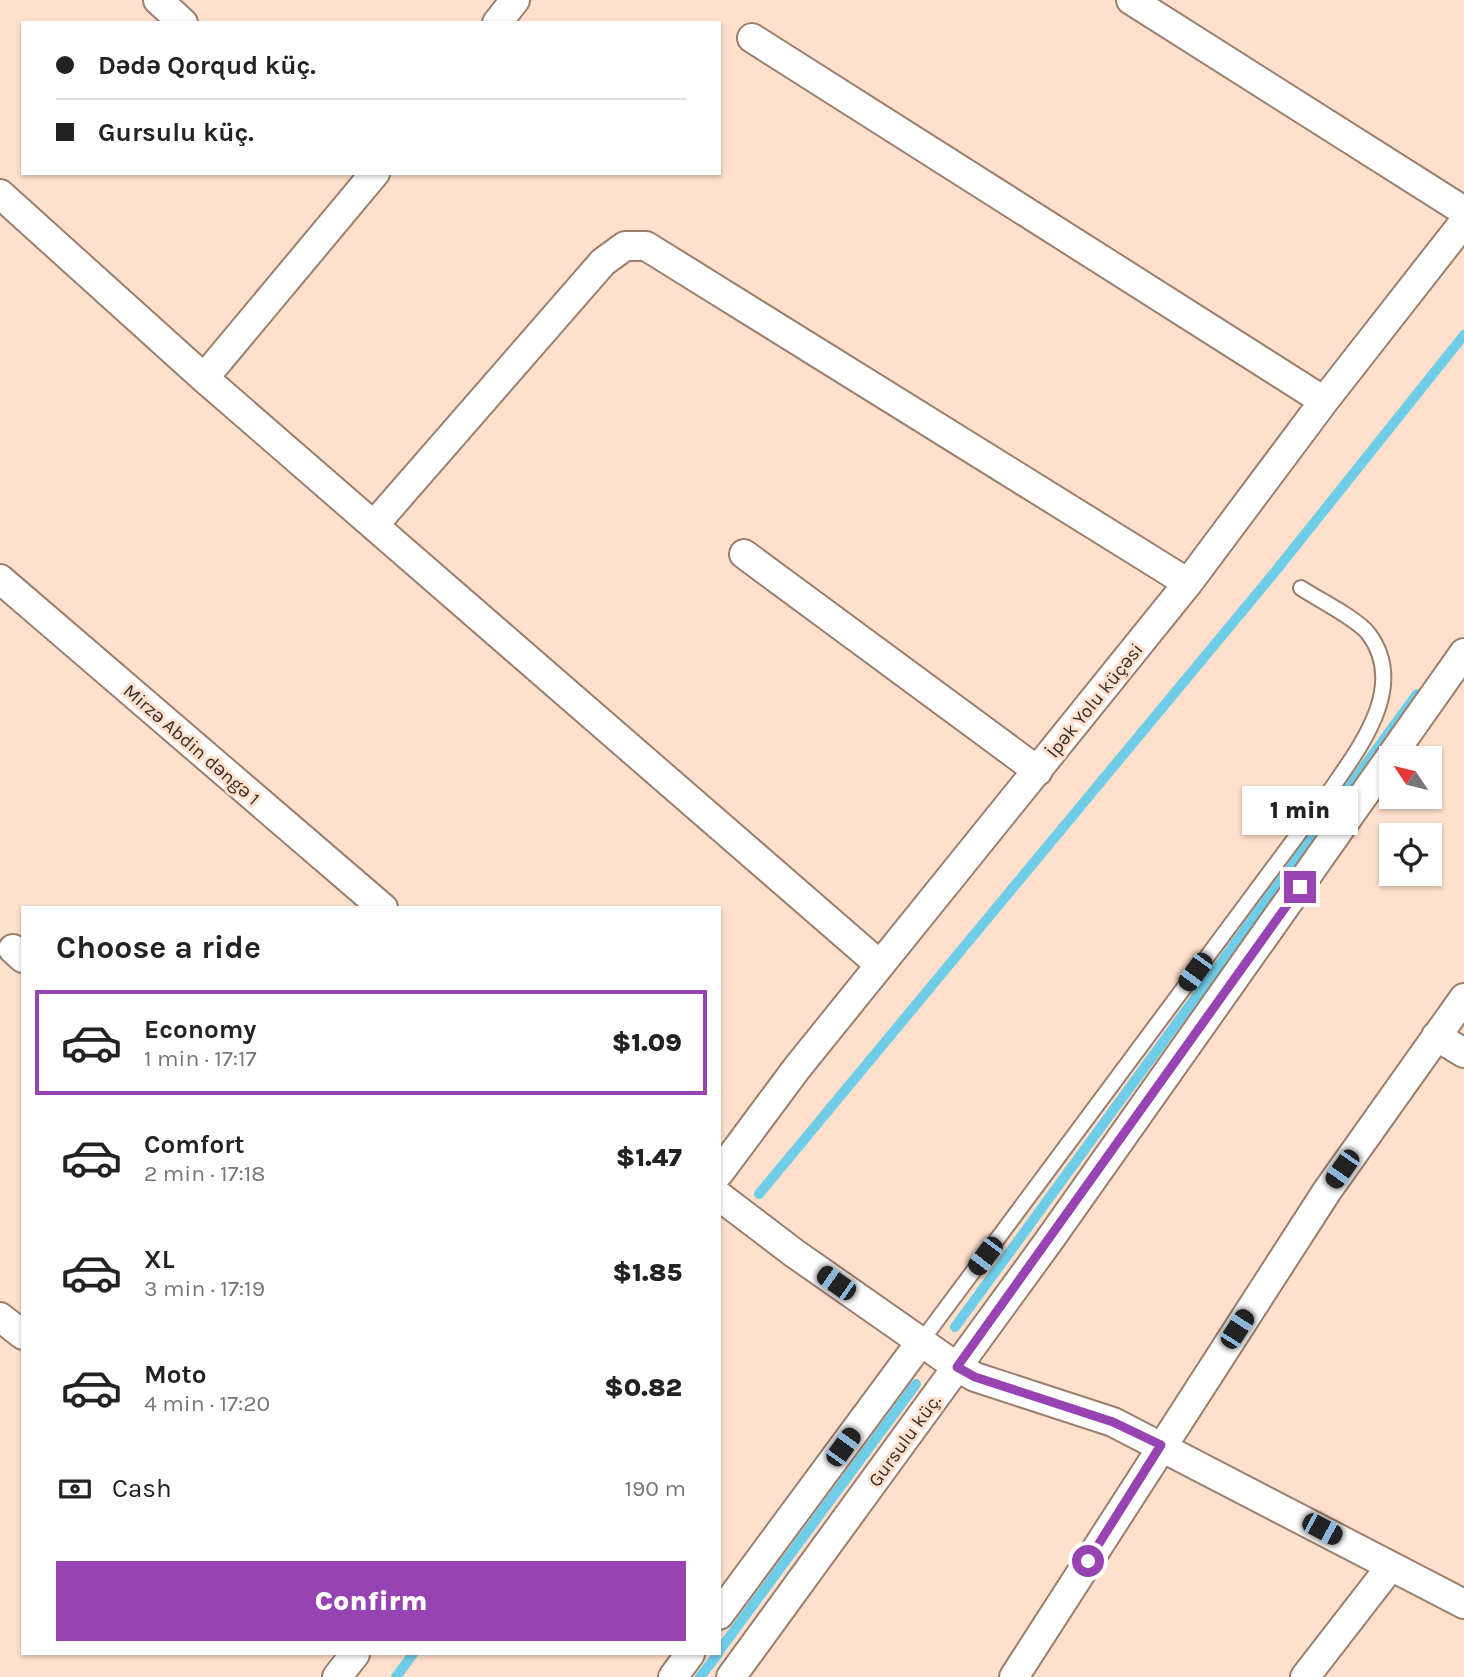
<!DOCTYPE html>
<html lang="en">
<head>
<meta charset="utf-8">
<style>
  :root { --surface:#fff; --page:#f6f6f6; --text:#222; --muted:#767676; --line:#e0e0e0; --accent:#9743b1 }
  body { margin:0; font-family:Karla,sans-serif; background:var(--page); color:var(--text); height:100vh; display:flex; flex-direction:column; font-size:26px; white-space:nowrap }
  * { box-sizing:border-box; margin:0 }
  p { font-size:23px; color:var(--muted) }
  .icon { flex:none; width:38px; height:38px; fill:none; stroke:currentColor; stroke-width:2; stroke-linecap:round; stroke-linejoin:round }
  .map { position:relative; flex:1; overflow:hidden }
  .sheet { position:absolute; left:21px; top:906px; width:700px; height:749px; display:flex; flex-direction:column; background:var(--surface); border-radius:0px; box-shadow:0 2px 5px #0004 }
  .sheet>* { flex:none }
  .top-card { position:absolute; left:21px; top:21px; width:700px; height:154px; border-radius:0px; box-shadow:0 2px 5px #0004; display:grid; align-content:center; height:154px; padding:0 35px; background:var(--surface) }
  .needle { width:46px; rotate:305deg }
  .buttons { position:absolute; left:1379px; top:746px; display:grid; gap:14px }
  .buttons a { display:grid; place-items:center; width:63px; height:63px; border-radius:0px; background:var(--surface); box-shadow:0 2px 5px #0004; font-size:35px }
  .end { position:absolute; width:32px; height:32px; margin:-16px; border:9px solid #9743b1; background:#fff; box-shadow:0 0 0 4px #fff }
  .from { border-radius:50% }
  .bubble { position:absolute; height:49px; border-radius:0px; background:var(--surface); box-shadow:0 2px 5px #0004; font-size:23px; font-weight:800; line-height:49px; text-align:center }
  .car { position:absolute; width:21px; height:42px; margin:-21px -10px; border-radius:9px; box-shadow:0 0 5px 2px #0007; background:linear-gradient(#222 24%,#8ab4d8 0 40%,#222 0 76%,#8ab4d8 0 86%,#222 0) }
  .top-card b { display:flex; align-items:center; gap:24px; height:66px; font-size:26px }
  .top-card b+b { border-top:2px solid var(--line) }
  .top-card i { width:18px; height:18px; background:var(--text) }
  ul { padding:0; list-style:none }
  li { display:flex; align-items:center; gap:21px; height:105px; margin:0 14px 10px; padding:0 21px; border:4px solid transparent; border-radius:0px }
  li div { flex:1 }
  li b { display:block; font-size:26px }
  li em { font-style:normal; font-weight:800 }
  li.current { border-color:var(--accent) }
  li>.icon { width:63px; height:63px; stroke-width:1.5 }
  h2 { padding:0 35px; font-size:32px; line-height:84px }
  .pay { display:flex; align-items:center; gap:18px; height:77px; padding:0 35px; font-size:26px }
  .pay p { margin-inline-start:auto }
  .cta { display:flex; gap:14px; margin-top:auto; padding:14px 35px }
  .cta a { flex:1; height:80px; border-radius:0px; background:var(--accent); color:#fff; font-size:28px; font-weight:800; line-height:80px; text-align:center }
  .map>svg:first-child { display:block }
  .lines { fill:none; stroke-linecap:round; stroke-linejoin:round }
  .stream { stroke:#70cde7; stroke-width:10 }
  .service-casing { stroke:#9b7f6e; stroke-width:18 }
  .minor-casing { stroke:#9b7f6e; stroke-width:32 }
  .service { stroke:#fff; stroke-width:14 }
  .minor { stroke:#fff; stroke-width:28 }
  .route { stroke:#9743b1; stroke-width:9 }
  .labels { text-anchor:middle; stroke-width:6; stroke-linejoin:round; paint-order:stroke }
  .street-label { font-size:19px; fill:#392e26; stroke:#fee0cc }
</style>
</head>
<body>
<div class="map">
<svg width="1464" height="1677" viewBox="0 0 1464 1677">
  <rect width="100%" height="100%" fill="#fee0cc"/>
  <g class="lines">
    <path class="stream" d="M 759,1194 L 1274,573 L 1464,335
      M 955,1327 L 1417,694
      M 719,1651 L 916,1384
      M 396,1677 L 413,1654
      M 700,1677 L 718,1654"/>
    <defs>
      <path id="service" d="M 920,1343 L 1325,798 C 1356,752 1410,688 1368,633 C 1356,618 1319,600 1301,588"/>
      <path id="minor" d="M 158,0 L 183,23
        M 1131,0 L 1464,211
        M 497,23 L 515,0
        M 752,38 L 1324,401
        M 0,194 L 204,378 L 880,965
        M 204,378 L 375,173
        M 374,525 L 603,262 L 625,246 L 646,246 L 1188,583
        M 744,554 L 1038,771
        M 0,579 L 383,908
        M 13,949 L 23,958
        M 1436,1036 L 1464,1053
        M 719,1173 L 797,1068 L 1188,583 L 1324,401 L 1464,222
        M 719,1196 L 794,1253 L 957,1367 L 975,1377 L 1113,1422 L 1464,1604
        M 0,1317 L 23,1335
        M 719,1615 L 920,1343
        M 337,1677 L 355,1654
        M 673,1677 L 690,1654
        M 731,1677 L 1048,1242 L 1464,653
        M 1014,1677 L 1327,1191 L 1464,998
        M 1305,1677 L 1391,1566"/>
    </defs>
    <use href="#service" class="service-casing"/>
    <use href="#minor" class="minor-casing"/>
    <use href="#service" class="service"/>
    <use href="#minor" class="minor"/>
  </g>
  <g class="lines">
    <path class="route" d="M 1088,1561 L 1161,1445 L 1113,1422 L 975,1377 L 957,1367 L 1300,887"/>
  </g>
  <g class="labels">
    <g class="street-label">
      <text transform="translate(1094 700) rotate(-51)" y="7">İpək Yolu küçəsi</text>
      <text transform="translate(192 744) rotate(41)" y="7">Mirzə Abdin dəngə 1</text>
      <text transform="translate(904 1440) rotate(-54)" y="7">Gursulu küç.</text>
    </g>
  </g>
</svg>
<div class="buttons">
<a><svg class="needle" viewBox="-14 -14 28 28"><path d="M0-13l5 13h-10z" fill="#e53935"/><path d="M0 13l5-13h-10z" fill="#767676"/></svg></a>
<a><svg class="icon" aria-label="locate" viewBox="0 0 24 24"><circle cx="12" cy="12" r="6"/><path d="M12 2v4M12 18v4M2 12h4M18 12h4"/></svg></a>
</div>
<i class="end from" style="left:1088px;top:1561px"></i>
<i class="end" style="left:1300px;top:887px"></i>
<div class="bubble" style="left:1242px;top:786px;width:116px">1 min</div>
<i class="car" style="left:1195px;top:972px;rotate:216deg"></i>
<i class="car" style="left:1342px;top:1169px;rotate:215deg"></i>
<i class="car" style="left:985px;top:1256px;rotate:217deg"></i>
<i class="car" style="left:836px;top:1283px;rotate:305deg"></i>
<i class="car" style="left:1237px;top:1329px;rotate:33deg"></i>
<i class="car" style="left:843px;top:1447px;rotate:36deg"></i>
<i class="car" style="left:1322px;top:1529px;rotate:118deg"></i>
<div class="top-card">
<b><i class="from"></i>Dədə Qorqud küç.</b>
<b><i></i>Gursulu küç.</b>
</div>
<section class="sheet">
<h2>Choose a ride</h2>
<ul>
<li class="current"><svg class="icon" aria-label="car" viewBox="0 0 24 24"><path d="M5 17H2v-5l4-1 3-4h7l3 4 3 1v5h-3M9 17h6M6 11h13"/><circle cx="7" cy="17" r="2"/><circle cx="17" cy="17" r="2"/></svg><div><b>Economy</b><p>1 min · 17:17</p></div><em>$1.09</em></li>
<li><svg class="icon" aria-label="car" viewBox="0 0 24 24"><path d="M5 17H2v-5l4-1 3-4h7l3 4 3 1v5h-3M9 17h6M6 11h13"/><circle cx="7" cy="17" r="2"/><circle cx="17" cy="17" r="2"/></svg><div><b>Comfort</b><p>2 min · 17:18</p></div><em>$1.47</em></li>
<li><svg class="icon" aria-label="car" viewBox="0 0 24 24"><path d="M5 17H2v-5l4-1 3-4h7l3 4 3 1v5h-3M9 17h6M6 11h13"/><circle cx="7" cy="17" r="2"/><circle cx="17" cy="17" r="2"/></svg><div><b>XL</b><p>3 min · 17:19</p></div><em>$1.85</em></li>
<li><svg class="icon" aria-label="car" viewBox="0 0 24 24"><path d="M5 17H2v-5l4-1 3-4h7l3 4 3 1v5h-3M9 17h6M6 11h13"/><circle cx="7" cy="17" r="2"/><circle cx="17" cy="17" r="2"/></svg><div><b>Moto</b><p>4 min · 17:20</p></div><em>$0.82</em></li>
</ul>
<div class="pay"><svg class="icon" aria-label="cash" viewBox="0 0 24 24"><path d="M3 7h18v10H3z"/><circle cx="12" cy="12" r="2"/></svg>Cash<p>190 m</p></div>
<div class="cta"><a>Confirm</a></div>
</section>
</div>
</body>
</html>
